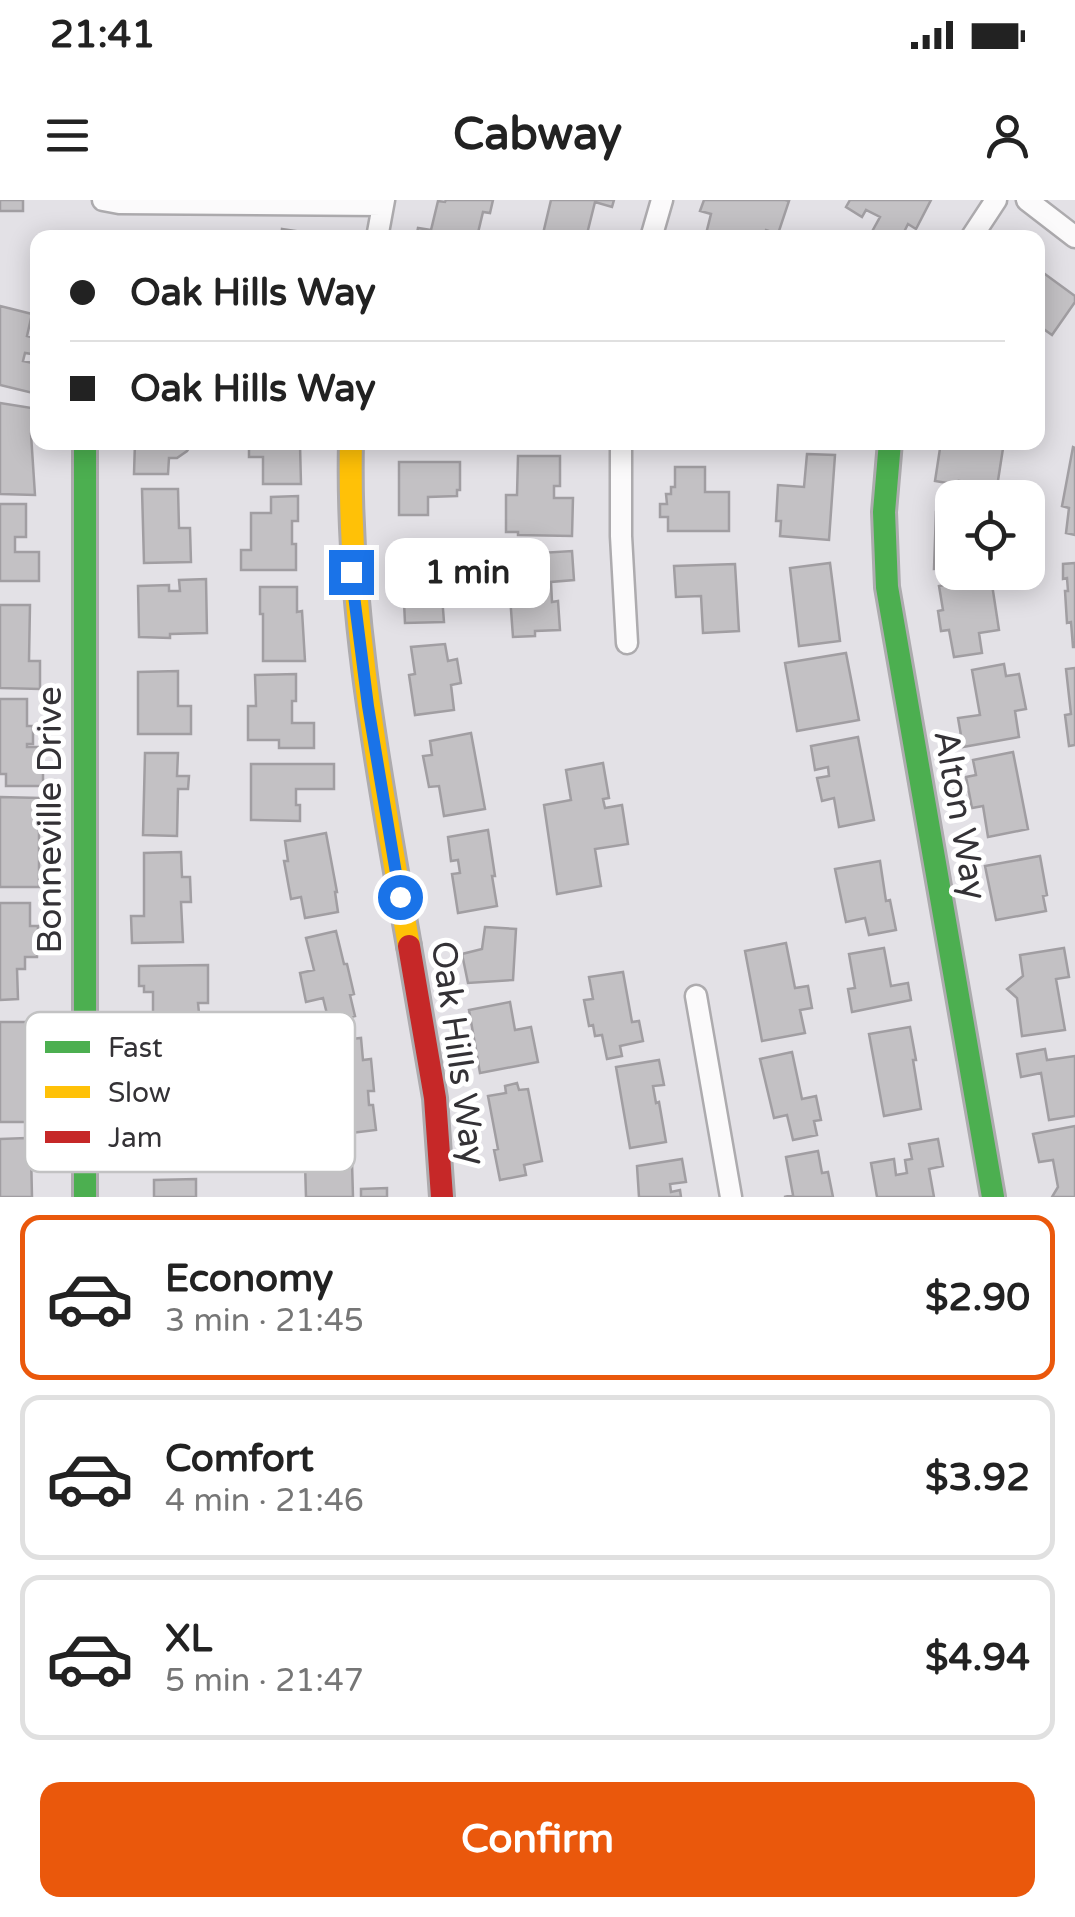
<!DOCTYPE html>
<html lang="en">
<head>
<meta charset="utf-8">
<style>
  :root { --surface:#fff; --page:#f6f6f6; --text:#222; --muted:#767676; --line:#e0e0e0; --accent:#ea580c }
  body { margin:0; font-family:"Varela Round",sans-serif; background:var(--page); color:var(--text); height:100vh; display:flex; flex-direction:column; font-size:38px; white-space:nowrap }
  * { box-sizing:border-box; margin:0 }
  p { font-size:32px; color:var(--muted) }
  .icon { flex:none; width:55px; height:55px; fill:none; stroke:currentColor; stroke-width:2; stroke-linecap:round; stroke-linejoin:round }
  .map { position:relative; height:997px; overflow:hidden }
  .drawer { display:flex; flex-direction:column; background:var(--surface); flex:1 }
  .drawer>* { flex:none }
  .guide { position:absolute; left:30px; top:30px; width:1015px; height:220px; border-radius:20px; box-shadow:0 5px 25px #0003; display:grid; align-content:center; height:220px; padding:0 40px; background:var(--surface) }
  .fabs { position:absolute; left:935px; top:280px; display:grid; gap:20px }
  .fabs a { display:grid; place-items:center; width:110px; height:110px; border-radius:20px; background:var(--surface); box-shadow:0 5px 25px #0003; font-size:50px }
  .end { position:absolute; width:45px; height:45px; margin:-22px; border:12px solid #1a73e8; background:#fff; box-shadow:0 0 0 5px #fff }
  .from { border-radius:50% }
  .bubble { position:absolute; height:70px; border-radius:20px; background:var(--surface); box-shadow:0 5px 25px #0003; font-size:32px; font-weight:800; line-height:70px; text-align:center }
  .guide b { display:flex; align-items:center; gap:35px; height:95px; font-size:38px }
  .guide b+b { border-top:2px solid var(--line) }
  .guide i { width:25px; height:25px; background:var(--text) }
  ul { padding:18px 0 0; list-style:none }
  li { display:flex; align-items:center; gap:30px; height:165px; margin:0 20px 15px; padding:0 20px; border:5px solid var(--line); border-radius:20px }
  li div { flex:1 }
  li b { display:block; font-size:38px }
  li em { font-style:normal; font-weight:800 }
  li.active { border-color:var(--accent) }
  li>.icon { width:90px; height:90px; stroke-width:1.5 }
  .primary-button { display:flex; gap:20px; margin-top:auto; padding:20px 40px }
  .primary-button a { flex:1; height:115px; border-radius:20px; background:var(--accent); color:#fff; font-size:40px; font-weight:800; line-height:115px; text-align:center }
  .status { display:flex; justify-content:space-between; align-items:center; height:70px; padding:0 50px; background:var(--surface); direction:ltr }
  .status svg { height:28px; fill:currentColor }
  header { display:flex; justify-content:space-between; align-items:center; height:130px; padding:0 40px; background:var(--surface); font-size:45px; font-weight:800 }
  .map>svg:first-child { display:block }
  .building { fill:#c3c1c4; stroke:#a19ea2; stroke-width:2.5 }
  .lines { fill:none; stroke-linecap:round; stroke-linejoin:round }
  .street-casing { stroke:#adabae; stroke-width:25 }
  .fast-casing { stroke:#adabae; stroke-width:28 }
  .slow-casing { stroke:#adabae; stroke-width:28 }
  .jam-casing { stroke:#adabae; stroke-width:28 }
  .street { stroke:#fbfafb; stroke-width:20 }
  .fast { stroke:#4caf50; stroke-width:22 }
  .slow { stroke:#ffc107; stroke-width:22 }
  .jam { stroke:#c62828; stroke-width:22 }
  .route { stroke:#1a73e8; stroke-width:12 }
  .labels { text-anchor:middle; stroke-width:10; stroke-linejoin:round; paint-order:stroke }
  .street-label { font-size:35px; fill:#343236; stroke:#fff }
  .key { fill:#fff; stroke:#c2c2c3; stroke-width:2.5 }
  .key-label { font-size:28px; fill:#343236 }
</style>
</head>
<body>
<div class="status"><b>21:41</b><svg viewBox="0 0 49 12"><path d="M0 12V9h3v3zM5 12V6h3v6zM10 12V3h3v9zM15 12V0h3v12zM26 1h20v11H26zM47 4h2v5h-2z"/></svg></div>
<header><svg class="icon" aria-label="menu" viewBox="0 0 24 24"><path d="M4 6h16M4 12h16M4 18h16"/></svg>Cabway<svg class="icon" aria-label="person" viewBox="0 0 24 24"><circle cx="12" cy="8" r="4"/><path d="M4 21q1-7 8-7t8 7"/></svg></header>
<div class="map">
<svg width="1075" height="997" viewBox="0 0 1075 997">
  <rect width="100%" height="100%" fill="#e3e1e6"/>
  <path class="building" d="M 0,0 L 23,0 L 23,11 L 0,11 Z
    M 446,0 L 493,0 L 490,13 L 483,12 L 477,37 L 480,38 L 416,38 L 418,28 L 431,30 L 438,1 L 445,2 Z
    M 551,0 L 614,0 L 612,7 L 595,2 L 586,38 L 542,38 Z
    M 704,0 L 785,0 L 789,1 L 778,34 L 766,30 L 763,38 L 731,38 L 707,30 L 711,14 L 700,11 Z
    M 850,0 L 931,0 L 916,29 L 908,24 L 901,38 L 869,37 L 880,17 L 866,10 L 862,17 L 846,7 Z
    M 282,29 L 329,36 L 328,38 L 281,38 Z
    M 1038,69 L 1075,96 L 1075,102 L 1052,135 L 1038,125 Z
    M 0,106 L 32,114 L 27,136 L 36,138 L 32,154 L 25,153 L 23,161 L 38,164 L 37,194 L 0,185 Z
    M 0,203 L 38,209 L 38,234 L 31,234 L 35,295 L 0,294 Z
    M 135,242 L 193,242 L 187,251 L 177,258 L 169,258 L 168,274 L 134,274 Z
    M 249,242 L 297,242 L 297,245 L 300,245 L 301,284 L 263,284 L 263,257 L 249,257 Z
    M 941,242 L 1004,242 L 997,287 L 959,281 L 959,285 L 935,281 Z
    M 1073,247 L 1075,248 L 1075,335 L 1066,333 L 1069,308 L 1062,306 Z
    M 807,254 L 835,255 L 829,340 L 780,336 L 781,321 L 776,321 L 778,285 L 804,287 Z
    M 518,256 L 560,256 L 560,286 L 554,286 L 554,298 L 573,298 L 572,336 L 518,335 L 518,332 L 506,332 L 506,295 L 517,295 Z
    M 399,262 L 460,262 L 460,290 L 457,290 L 457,296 L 428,297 L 428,315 L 399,315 Z
    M 675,267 L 705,267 L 705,292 L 729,292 L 729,331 L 668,331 L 668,317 L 660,317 L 660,304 L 667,304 L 666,294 L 671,294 L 671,287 L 675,287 Z
    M 142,289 L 178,289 L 179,328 L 190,328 L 191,362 L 144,363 Z
    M 298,296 L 298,321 L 292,321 L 292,344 L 296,344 L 296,370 L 241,370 L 241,350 L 251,350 L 251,313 L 271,313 L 271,297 Z
    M 942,301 L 952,301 L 952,368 L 934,369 L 936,312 L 942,312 Z
    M 0,304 L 26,304 L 26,337 L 15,337 L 15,352 L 39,352 L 39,381 L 0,381 Z
    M 572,351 L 574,380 L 551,382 L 552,402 L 558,401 L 560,430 L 535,431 L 535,436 L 513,437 L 507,355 Z
    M 450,358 L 452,396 L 442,396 L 444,422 L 405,423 L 402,360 Z
    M 830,363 L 840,441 L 799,446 L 790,368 Z
    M 1075,363 L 1075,447 L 1073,447 L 1071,422 L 1067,423 L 1065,391 L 1068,391 L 1067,378 L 1063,379 L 1063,364 Z
    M 735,364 L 739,431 L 703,433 L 701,396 L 676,397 L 674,366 Z
    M 991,378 L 999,430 L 979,433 L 982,453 L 954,457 L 949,430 L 941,431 L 938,411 L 943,410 L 939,386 Z
    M 206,379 L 207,433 L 170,434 L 170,438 L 139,437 L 138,386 L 169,385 L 169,391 L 180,391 L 179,380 Z
    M 260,387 L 297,387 L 297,412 L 302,411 L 305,461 L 263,461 L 263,414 L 260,414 Z
    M 0,405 L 30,405 L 29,461 L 40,461 L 40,489 L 0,488 Z
    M 445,444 L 448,461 L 457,459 L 461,483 L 451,485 L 454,510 L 415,515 L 409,475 L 415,474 L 411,447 Z
    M 846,453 L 859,520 L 797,531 L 785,463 Z
    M 1004,464 L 1006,476 L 1019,474 L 1026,509 L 1015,511 L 1019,537 L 963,547 L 958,518 L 980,515 L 972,470 Z
    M 1075,468 L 1075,545 L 1069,546 L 1065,515 L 1071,514 L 1066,469 Z
    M 178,471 L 178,506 L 191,506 L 191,534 L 138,534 L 138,472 Z
    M 296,474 L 296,501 L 292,501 L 292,523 L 314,523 L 314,548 L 279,548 L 279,540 L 248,540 L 248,506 L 256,506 L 255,475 Z
    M 0,499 L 27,499 L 27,526 L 33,526 L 33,544 L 27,544 L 27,547 L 43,547 L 43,586 L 6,586 L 6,574 L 0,574 Z
    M 471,533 L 485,609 L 444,616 L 439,586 L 429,587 L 423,556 L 432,555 L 430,541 Z
    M 858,537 L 874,620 L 839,627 L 834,598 L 822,601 L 817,578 L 829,576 L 828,567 L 815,570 L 811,546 Z
    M 1013,552 L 1028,629 L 988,637 L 983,606 L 972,608 L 966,577 L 976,575 L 973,560 Z
    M 145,553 L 178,553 L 177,576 L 189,576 L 188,589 L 178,589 L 177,636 L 143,635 Z
    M 603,563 L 609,598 L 603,599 L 605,608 L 622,605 L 628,644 L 595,649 L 601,686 L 557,694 L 544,605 L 571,600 L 566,570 Z
    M 251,564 L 334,564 L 334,589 L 296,589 L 296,605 L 300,605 L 300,621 L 251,620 Z
    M 0,597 L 39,598 L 39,687 L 0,687 Z
    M 488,630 L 495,676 L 492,676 L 497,706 L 458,713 L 452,674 L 460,673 L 458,660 L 451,661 L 448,637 Z
    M 326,633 L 337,692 L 335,692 L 338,712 L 305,718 L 301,697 L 291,699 L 284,661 L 288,661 L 285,641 Z
    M 181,652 L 182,677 L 190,677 L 191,702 L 181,702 L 183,742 L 132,743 L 131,716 L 144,716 L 144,653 Z
    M 1040,656 L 1047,695 L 1043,696 L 1046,711 L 996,720 L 985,666 Z
    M 880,661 L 886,701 L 890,700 L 896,730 L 869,735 L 865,718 L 846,722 L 835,669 Z
    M 0,703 L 30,703 L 30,726 L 38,726 L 37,757 L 25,757 L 25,769 L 17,769 L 18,799 L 0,800 Z
    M 485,727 L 516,729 L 513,780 L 468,783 L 462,754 L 482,749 Z
    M 336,731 L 344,764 L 347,764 L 354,794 L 350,795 L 355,816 L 329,822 L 323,798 L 306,802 L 300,773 L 314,770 L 306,738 Z
    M 786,743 L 795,788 L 808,786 L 812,808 L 800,810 L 805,833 L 762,841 L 745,751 Z
    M 884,748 L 891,786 L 908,783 L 911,800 L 852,812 L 848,789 L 855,788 L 849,754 Z
    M 1064,748 L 1069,777 L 1056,779 L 1065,830 L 1022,836 L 1017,798 L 1007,789 L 1023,776 L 1020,755 Z
    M 208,765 L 208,803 L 198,803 L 199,813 L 190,813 L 190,834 L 153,835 L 153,792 L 144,792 L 144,786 L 139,786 L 139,766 Z
    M 623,772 L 632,822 L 639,821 L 643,841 L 620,846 L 622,856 L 607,859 L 602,835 L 595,836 L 593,825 L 589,826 L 584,800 L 593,799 L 589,777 Z
    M 510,802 L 515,830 L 531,827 L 538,862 L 480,873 L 469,810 Z
    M 0,822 L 31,822 L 31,858 L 40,858 L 41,899 L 37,900 L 37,922 L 0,922 Z
    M 910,827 L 916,860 L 913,860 L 921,909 L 884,916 L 869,834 Z
    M 361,838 L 363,860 L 371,859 L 374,891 L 368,891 L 369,905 L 373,905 L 376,930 L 334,935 L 324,842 Z
    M 1045,849 L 1047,860 L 1075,856 L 1075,916 L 1049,920 L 1041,873 L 1021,877 L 1017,854 Z
    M 792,852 L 802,899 L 816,896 L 821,920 L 814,921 L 817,935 L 793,940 L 787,915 L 774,918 L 760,859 Z
    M 659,860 L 664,885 L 653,886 L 656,903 L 659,902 L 666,942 L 630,948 L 616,867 Z
    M 517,883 L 519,890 L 528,889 L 542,961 L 524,965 L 526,975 L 500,980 L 494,950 L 498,949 L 488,896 L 506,893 L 505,886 Z
    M 1075,926 L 1075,997 L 1052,997 L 1058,987 L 1053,960 L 1039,962 L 1033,934 Z
    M 26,938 L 26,954 L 31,953 L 32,997 L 0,997 L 0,939 Z
    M 938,939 L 943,966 L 929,969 L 934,997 L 877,997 L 871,963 L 894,959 L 896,975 L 907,973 L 905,960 L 912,959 L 909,944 Z
    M 818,951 L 822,973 L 828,972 L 833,997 L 784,997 L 793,995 L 786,957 Z
    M 682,959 L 686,982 L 670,984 L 671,992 L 680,990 L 681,997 L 639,997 L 637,966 Z
    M 352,962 L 353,997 L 306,997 L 305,963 Z
    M 196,979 L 196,997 L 154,997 L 154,980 Z
    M 387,988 L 387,997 L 361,997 L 361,989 Z"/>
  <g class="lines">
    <defs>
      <path id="street" d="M 103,0 L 119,3 L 383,5
        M 1027,0 L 1075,37
        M 377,38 L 384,0
        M 651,38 L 662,0
        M 971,38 L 996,0
        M 621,242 L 621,336 L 627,443
        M 696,796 L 731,997"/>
      <path id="fast" d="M 85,242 L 85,997
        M 890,242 L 884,312 L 887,387 L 993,997"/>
      <path id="slow" d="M 351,242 C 347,412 380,579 409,746"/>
      <path id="jam" d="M 409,746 L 435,898 L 442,997"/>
    </defs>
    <use href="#street" class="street-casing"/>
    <use href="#fast" class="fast-casing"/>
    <use href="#slow" class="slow-casing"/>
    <use href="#jam" class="jam-casing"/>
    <use href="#street" class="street"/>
    <use href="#fast" class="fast"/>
    <use href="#slow" class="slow"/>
    <use href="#jam" class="jam"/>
  </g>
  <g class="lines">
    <path class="route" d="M 351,372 L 368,506 L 400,697"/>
  </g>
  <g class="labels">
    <g class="street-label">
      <text transform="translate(961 615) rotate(80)" y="12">Alton Way</text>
      <text transform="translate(49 620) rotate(-90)" y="12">Bonneville Drive</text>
      <text transform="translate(459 853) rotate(82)" y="12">Oak Hills Way</text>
    </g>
  </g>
  <rect x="25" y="812" width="330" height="160" rx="15" class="key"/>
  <rect x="45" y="841" width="45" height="12" fill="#4caf50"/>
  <rect x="45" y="886" width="45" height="12" fill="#ffc107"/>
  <rect x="45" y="931" width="45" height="12" fill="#c62828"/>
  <g class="key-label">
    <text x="108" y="857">Fast</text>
    <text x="108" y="902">Slow</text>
    <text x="108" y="947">Jam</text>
  </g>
</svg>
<div class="fabs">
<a><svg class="icon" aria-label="locate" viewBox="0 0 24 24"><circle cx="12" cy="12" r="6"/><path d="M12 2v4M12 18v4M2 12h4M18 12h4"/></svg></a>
</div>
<i class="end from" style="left:400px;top:697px"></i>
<i class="end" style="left:351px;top:372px"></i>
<div class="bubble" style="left:385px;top:338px;width:165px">1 min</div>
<div class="guide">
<b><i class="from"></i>Oak Hills Way</b>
<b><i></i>Oak Hills Way</b>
</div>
</div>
<section class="drawer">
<ul>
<li class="active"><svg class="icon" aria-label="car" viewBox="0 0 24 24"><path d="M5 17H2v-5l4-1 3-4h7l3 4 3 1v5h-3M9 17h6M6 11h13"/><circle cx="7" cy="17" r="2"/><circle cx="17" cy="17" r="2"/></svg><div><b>Economy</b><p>3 min · 21:45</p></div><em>$2.90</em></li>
<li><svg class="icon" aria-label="car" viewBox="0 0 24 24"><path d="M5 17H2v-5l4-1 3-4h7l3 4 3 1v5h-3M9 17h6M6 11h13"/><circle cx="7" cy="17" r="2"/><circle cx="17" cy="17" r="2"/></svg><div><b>Comfort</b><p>4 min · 21:46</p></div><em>$3.92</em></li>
<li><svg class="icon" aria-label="car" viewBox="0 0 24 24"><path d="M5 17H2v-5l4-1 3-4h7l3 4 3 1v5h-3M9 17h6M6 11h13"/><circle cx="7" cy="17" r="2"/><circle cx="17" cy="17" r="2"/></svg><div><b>XL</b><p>5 min · 21:47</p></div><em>$4.94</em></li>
</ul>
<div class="primary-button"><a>Confirm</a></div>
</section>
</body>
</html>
